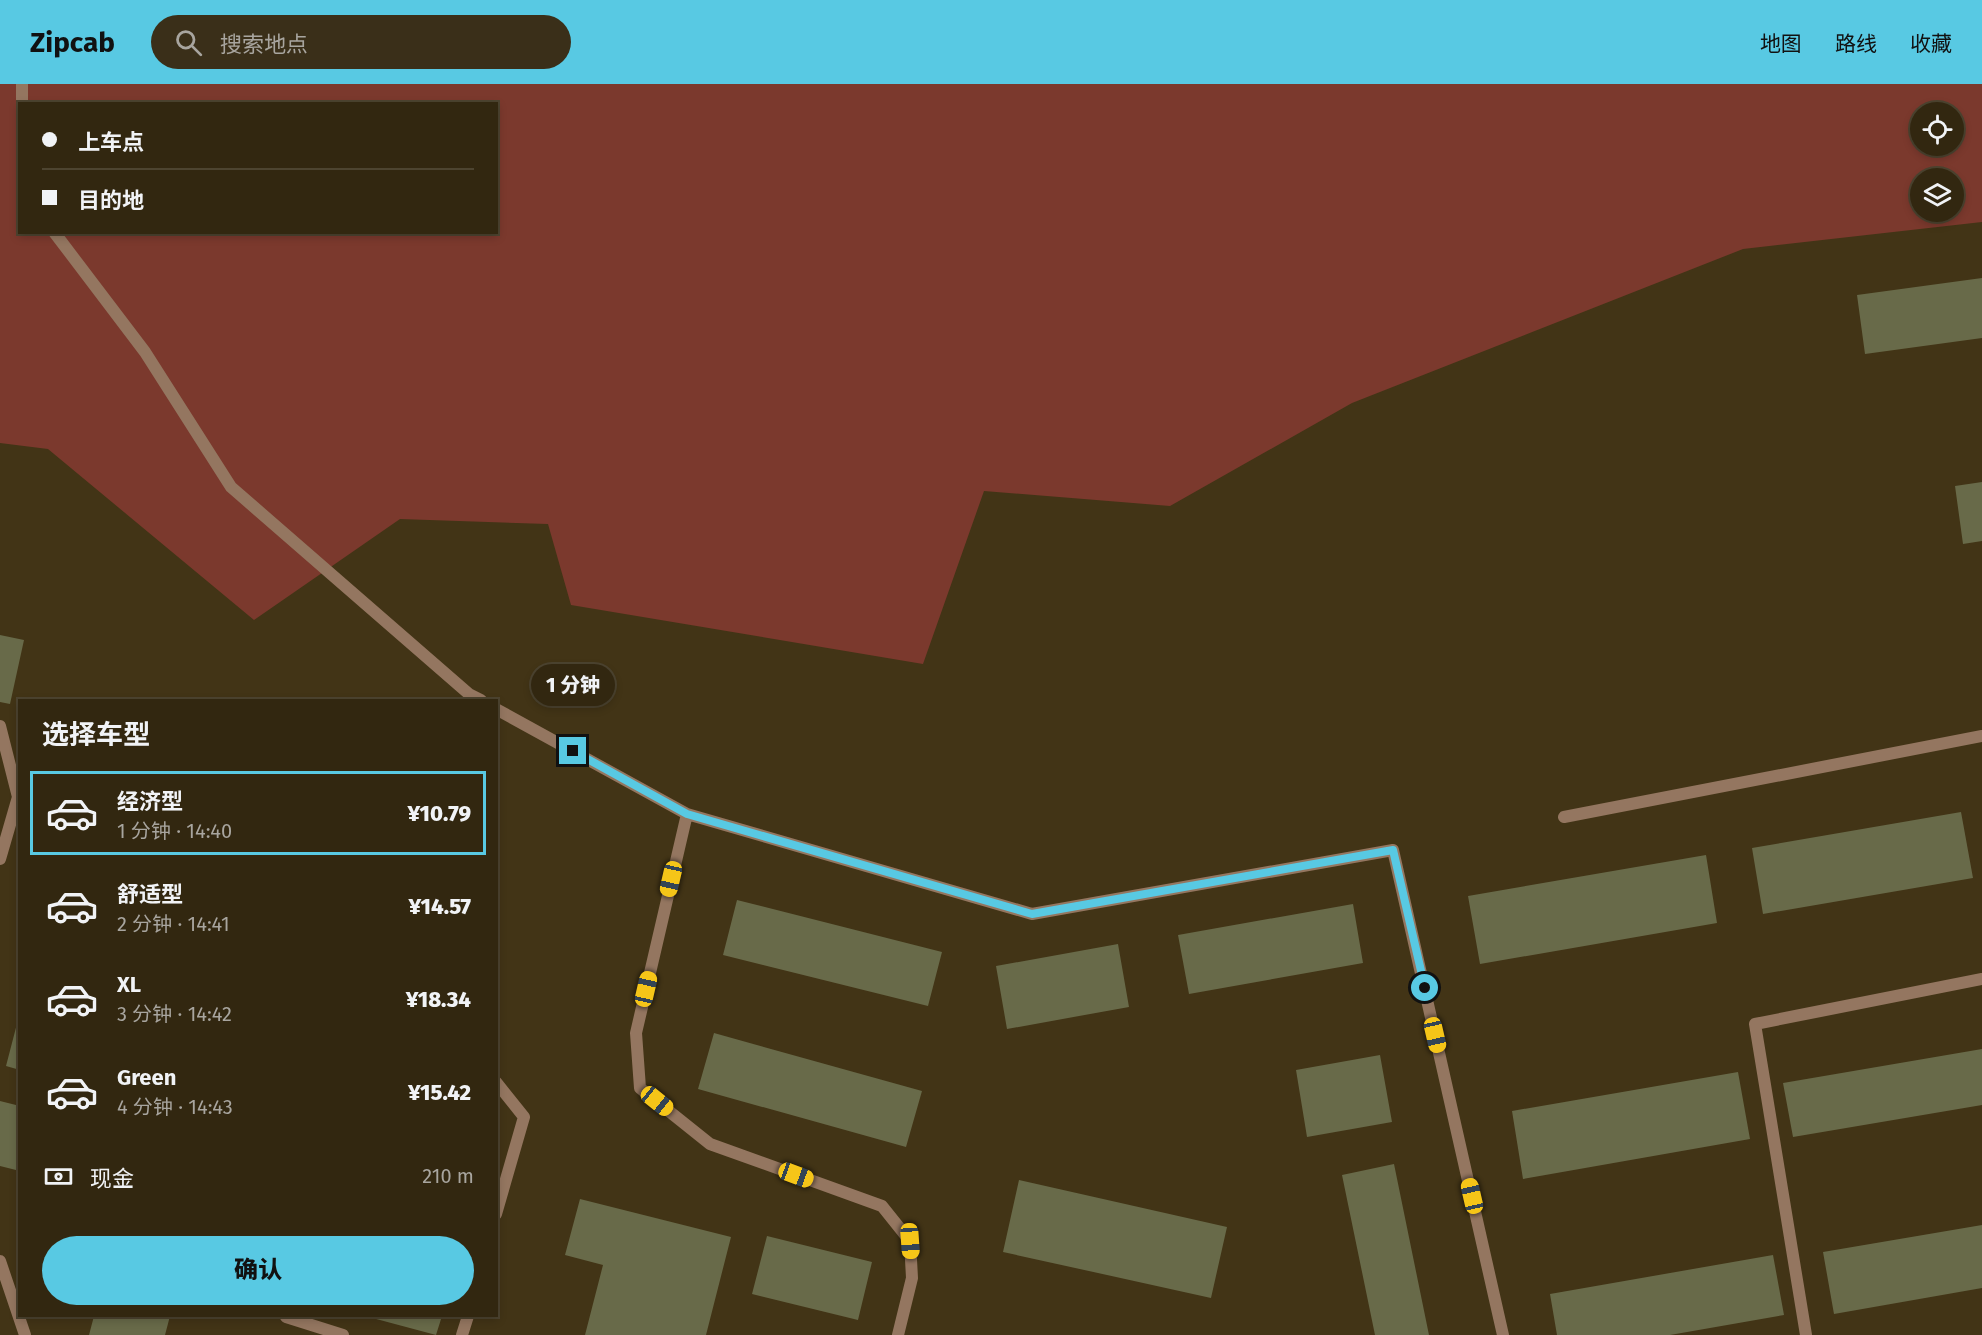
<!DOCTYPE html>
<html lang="zh">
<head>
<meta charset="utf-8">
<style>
  :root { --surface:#322710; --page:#3a2f19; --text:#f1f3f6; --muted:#a8a59f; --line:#4d4430; --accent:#58c9e3 }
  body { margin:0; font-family:"Fira Sans","Noto Sans SC",sans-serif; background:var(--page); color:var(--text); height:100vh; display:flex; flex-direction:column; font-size:22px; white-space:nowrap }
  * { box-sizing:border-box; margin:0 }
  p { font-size:20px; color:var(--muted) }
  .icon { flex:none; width:33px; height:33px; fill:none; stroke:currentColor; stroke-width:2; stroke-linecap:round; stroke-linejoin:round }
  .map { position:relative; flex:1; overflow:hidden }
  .sheet { position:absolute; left:18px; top:615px; width:480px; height:618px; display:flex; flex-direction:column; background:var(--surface); border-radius:0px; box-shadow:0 3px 9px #0003,0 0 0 2px var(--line) }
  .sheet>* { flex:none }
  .hud { position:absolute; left:18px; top:18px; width:480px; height:132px; border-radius:0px; box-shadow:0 3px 9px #0003,0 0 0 2px var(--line); display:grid; align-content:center; height:132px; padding:0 24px; background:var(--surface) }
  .buttons { position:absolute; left:1910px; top:18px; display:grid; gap:12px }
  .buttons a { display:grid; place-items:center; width:54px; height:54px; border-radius:50%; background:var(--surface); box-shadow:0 3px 9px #0003,0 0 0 2px var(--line); font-size:30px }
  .end { position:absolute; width:27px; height:27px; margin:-14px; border:8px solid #58c9e3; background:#111; box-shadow:0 0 0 3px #111 }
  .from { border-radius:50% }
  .bubble { position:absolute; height:42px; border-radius:21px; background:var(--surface); box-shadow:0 3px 9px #0003,0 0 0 2px var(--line); font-size:20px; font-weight:800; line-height:42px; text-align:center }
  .car { position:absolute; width:18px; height:36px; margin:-18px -9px; border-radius:8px; box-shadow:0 0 4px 2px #0007; background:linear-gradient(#f5c518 24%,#345 0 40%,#f5c518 0 76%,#345 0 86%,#f5c518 0) }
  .hud b { display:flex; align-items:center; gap:21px; height:57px; font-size:22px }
  .hud b+b { border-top:2px solid var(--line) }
  .hud i { width:15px; height:15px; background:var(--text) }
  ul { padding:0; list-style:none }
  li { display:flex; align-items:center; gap:18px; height:84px; margin:0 12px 9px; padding:0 12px; border:3px solid transparent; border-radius:0px }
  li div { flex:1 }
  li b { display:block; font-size:22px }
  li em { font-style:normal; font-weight:800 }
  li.active { border-color:var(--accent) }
  li>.icon { width:54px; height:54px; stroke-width:1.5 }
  h2 { padding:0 24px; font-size:27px; line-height:72px }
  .pay { display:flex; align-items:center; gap:15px; height:66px; padding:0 24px; font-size:22px }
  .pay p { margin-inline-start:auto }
  .primary-button { display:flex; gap:12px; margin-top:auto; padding:12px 24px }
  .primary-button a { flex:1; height:69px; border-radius:36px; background:var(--accent); color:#111; font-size:24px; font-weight:800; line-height:69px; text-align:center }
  header { display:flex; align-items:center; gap:36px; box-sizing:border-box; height:84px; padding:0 30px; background:var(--accent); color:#111 }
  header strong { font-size:28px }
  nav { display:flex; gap:33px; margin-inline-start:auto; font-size:21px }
  .search { width:420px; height:54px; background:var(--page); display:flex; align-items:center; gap:15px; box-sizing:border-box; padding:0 21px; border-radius:33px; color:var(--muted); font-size:22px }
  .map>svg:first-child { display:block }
  .green { fill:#7b392d; fill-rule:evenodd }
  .building { fill:#686a49 }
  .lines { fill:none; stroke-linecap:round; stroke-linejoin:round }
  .service { stroke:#947660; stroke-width:12 }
  .minor { stroke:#947660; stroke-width:12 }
  .route { stroke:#58c9e3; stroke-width:8 }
</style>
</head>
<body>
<header>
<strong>Zipcab</strong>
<div class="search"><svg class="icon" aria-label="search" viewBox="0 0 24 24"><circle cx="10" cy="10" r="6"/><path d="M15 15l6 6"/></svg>搜索地点</div>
<nav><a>地图</a><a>路线</a><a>收藏</a></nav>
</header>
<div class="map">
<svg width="1982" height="1251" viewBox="0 0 1982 1251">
  <rect width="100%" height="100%" fill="#423416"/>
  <path class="green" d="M 0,0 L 1982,0 L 1982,138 L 1743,165 L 1352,319 L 1170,422 L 984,407 L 923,580 L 571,521 L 548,440 L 400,435 L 254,536 L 48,365 L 0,359 ZM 20,20 L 496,20 L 496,148 L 20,148 ZM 1920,28 L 1953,28 L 1953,62 L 1920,62 ZM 1920,94 L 1953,94 L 1953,128 L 1920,128 Z"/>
  <path class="building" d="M 1982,194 L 1982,254 L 1865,270 L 1857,211 Z
    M 1982,398 L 1982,457 L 1963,460 L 1955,402 Z
    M 0,551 L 24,556 L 10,620 L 0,618 Z
    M 1961,728 L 1973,794 L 1763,830 L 1752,764 Z
    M 1706,771 L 1717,839 L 1480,880 L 1468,812 Z
    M 737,816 L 942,868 L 928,922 L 723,871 Z
    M 1353,820 L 1363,879 L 1189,910 L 1178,851 Z
    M 1118,860 L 1129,923 L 1007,945 L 996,882 Z
    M 19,932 L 20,932 L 20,986 L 6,982 Z
    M 714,949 L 922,1007 L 906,1063 L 698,1005 Z
    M 1982,965 L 1982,1021 L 1793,1053 L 1783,999 Z
    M 1380,971 L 1392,1038 L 1307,1053 L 1296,986 Z
    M 1738,988 L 1750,1055 L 1523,1095 L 1512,1027 Z
    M 0,1017 L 20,1022 L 20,1087 L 0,1082 Z
    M 1394,1080 L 1429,1251 L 1375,1251 L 1342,1091 Z
    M 1019,1096 L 1227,1143 L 1211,1214 L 1003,1168 Z
    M 580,1115 L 731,1153 L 706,1251 L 585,1251 L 603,1181 L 565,1171 Z
    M 1982,1141 L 1982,1204 L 1834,1230 L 1823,1168 Z
    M 767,1152 L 872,1178 L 858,1236 L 752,1210 Z
    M 1773,1171 L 1784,1231 L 1670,1251 L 1557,1251 L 1550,1210 Z
    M 94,1232 L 170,1232 L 165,1251 L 89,1251 Z
    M 365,1232 L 442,1232 L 436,1251 Z"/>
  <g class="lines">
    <path class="service" d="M 1806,1251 L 1755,940 L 1982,895"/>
    <path class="minor" d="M 22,0 L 22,20
      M 54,148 L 145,268 L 231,403 L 469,610 L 481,616
      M 496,625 L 687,730 L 1032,830 L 1393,766 L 1503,1251
      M 0,642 L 18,713 L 0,775
      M 687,730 L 636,949 L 640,1004 L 710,1060 L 882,1122 L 910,1157 L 912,1194 L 898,1251
      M 1564,733 L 1982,652
      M 496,998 L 524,1033 L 496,1130
      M 0,1177 L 25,1251
      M 286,1233 L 343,1251
      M 462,1251 L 468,1232"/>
  </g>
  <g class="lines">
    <path class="route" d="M 573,667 L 687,730 L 1032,830 L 1393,766 L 1425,904"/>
  </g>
</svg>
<div class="buttons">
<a><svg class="icon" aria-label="locate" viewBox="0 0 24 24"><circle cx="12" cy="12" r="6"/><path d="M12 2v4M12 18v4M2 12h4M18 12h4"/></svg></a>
<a><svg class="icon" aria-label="layers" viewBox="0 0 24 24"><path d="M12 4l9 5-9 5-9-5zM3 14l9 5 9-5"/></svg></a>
</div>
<i class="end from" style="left:1425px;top:904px"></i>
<i class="end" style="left:573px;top:667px"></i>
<div class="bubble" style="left:531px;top:580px;width:84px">1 分钟</div>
<i class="car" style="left:671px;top:795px;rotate:193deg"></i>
<i class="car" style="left:646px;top:905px;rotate:13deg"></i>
<i class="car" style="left:1435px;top:951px;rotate:167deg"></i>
<i class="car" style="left:657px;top:1017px;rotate:129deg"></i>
<i class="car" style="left:796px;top:1091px;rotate:110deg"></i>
<i class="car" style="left:1472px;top:1112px;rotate:347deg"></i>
<i class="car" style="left:910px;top:1157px;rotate:176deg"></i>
<div class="hud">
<b><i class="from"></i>上车点</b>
<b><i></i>目的地</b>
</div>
<section class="sheet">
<h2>选择车型</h2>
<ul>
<li class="active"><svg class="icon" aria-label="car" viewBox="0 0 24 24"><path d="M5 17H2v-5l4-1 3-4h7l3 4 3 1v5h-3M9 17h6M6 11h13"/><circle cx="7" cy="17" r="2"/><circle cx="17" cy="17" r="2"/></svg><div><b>经济型</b><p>1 分钟 · 14:40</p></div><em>¥10.79</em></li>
<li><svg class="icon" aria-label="car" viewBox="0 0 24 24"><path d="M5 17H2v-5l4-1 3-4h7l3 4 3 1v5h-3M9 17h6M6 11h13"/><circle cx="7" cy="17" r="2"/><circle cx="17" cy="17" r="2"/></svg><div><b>舒适型</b><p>2 分钟 · 14:41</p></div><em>¥14.57</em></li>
<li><svg class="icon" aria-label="car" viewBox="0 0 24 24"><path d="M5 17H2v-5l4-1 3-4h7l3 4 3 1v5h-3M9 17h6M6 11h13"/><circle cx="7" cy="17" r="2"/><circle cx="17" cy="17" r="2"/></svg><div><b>XL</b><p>3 分钟 · 14:42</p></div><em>¥18.34</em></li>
<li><svg class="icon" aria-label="car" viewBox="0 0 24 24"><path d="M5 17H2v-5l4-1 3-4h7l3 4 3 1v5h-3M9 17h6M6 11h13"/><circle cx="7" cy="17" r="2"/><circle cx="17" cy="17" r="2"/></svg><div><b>Green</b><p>4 分钟 · 14:43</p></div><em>¥15.42</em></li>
</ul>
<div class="pay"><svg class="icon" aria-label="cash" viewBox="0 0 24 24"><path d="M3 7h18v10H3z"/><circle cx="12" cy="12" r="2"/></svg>现金<p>210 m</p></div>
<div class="primary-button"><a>确认</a></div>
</section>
</div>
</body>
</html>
